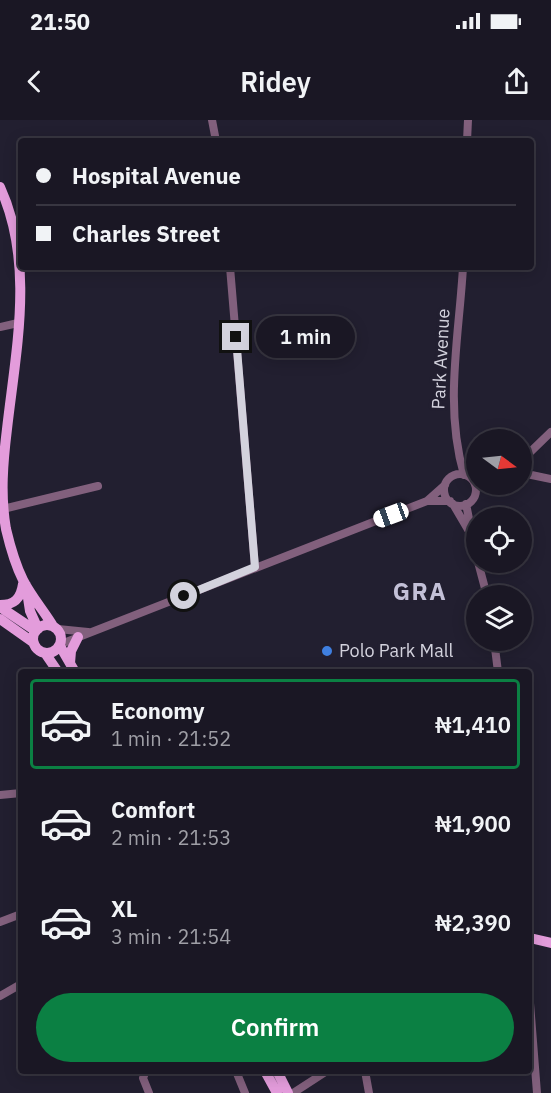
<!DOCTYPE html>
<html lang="en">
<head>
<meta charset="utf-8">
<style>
  :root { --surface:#1a1724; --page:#23202c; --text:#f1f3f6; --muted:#9f9fa6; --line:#383641; --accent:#0b8043 }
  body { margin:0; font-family:"IBM Plex Sans",sans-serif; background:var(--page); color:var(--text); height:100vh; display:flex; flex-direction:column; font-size:22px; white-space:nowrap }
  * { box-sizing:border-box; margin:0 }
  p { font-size:20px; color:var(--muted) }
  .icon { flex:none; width:33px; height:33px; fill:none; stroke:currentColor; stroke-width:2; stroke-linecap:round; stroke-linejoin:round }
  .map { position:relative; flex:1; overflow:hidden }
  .drawer { position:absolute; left:18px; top:549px; width:514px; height:405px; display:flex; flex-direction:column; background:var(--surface); border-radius:6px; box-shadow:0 3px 15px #0003,0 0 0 2px var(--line) }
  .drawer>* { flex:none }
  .hud { position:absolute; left:18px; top:18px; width:516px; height:132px; border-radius:6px; box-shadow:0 3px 15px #0003,0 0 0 2px var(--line); display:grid; align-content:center; height:132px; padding:0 18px; background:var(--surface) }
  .needle { width:39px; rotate:105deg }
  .fabs { position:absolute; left:466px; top:309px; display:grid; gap:12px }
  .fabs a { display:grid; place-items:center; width:66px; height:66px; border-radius:50%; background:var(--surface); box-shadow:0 3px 15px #0003,0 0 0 2px var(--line); font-size:30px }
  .end { position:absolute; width:27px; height:27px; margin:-14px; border:8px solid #d3d2dd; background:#111; box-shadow:0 0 0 3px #111 }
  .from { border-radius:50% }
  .bubble { position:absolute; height:42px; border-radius:21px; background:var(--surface); box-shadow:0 3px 15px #0003,0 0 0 2px var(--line); font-size:20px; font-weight:600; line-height:42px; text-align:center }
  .car { position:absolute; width:18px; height:36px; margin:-18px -9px; border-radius:8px; box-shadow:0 0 4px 2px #0007; background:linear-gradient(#fff 24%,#345 0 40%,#fff 0 76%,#345 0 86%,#fff 0) }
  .hud b { display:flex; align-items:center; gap:21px; height:57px; font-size:22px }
  .hud b+b { border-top:2px solid var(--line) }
  .hud i { width:15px; height:15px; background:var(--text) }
  ul { padding:10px 0 0; list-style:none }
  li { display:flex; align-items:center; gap:18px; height:90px; margin:0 12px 9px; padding:0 6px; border:3px solid transparent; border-radius:6px }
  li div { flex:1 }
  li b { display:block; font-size:22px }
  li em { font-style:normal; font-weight:600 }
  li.on { border-color:var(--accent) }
  li>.icon { width:54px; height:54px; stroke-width:1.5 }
  .primary-button { display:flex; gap:12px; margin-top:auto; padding:12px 18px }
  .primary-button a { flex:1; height:69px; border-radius:36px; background:var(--accent); color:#fff; font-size:24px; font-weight:600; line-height:69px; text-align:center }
  .status { display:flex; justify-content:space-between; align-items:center; height:42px; padding:0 30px; background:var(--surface); direction:ltr }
  .status svg { height:16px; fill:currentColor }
  header { display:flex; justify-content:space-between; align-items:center; height:78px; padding:0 18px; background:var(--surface); font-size:27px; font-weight:600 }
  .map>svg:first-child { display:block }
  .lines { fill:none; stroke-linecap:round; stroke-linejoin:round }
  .minor { stroke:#82607d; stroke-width:8 }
  .major { stroke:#e39cdb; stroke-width:10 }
  .route { stroke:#d3d2dd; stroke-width:8 }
  .shop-dot { fill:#3f7fe0; stroke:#221f30; stroke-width:2 }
  .labels { text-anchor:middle; stroke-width:6; stroke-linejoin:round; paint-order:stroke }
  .street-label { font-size:18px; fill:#d3d2dd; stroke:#221f30 }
  .poi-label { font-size:18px; fill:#d3d2dd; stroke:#221f30; text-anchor:start }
  .district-label { font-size:24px; font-weight:bold; letter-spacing:1.5px; fill:#c3c0d7; stroke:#221f30 }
</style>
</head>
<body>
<div class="status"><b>21:50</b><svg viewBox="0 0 49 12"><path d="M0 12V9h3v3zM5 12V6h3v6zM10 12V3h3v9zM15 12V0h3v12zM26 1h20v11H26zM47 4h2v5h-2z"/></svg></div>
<header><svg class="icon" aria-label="back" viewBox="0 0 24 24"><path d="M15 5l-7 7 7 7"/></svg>Ridey<svg class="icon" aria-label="share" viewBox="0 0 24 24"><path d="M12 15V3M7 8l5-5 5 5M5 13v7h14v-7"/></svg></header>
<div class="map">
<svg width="551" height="973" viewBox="0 0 551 973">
  <rect width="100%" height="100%" fill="#221f30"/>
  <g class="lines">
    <path class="minor" d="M 212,0 L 216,21
      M 467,21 L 468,0
      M 12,103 L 21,100
      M 230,147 L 255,447
      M 463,147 C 459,217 444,286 464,355
      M 0,207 L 18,203
      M 522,340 L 551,312
      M 522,353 L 551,359
      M444 370a16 16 0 1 1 32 0a16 16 0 1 1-32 0Z
      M 427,381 L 450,381
      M 453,384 L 470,413
      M 466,384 L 477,438
      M 3,389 L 98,366
      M 478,442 L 487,476
      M 58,509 L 88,512
      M 494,520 L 498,552
      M 61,524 L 427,381 L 445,365
      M 0,675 L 21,673
      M 0,802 L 21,794
      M 0,876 L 21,864
      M 530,883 L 537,973
      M 146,951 L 143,958 L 149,973
      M 236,951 L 245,973
      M 365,951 L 369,973
      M 293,973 L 327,951"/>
    <path class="major" d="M 0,67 C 35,143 16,229 7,309 C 3,342 0,375 6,409 C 10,426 15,444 23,460 C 31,476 44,491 53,506
      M 26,465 L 30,491 L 38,509
      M 0,485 C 15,485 21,478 23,464
      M 0,487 L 36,511
      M 0,499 L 34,523
      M33 519a14 14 0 1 1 28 0a14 14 0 1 1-28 0Z
      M 60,526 L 75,552
      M 45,533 L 58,552
      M 70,543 L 71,531 L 78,517
      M 530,818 L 551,823
      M 265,951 L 277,973
      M 277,951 L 288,973"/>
  </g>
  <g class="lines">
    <path class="route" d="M 184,476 L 255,447 L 236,217"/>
  </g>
  <circle class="shop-dot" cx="327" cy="531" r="6"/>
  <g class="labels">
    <g class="street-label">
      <text transform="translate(441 239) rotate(-87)" y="6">Park Avenue</text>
    </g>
    <g class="poi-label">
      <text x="339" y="537">Polo Park Mall</text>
    </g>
    <g class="district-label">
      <text x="420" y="480">GRA</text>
    </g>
  </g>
</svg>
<div class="fabs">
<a><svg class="needle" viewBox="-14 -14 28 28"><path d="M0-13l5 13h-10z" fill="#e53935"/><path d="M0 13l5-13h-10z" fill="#9f9fa6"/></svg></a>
<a><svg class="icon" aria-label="locate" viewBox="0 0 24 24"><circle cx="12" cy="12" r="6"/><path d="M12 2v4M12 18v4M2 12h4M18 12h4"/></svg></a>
<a><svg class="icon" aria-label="layers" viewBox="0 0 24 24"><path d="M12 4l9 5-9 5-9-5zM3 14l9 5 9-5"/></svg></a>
</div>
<i class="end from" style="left:184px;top:476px"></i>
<i class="end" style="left:236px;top:217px"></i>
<div class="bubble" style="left:256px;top:196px;width:99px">1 min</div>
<i class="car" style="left:391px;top:395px;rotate:250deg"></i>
<div class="hud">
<b><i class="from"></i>Hospital Avenue</b>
<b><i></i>Charles Street</b>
</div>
<section class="drawer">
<ul>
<li class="on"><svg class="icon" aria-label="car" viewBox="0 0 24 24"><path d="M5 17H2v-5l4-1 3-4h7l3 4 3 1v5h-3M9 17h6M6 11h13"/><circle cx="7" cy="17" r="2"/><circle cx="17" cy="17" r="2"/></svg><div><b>Economy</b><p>1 min · 21:52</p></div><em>₦1,410</em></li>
<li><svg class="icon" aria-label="car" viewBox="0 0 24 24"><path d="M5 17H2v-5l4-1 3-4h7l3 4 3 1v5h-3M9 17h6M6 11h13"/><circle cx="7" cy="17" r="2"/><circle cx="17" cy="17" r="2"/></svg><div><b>Comfort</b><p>2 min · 21:53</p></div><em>₦1,900</em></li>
<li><svg class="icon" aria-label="car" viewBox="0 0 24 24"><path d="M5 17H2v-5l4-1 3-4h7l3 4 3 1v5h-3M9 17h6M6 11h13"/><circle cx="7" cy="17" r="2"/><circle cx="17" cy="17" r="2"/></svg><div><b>XL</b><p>3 min · 21:54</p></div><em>₦2,390</em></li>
</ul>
<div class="primary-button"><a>Confirm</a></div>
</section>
</div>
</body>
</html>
